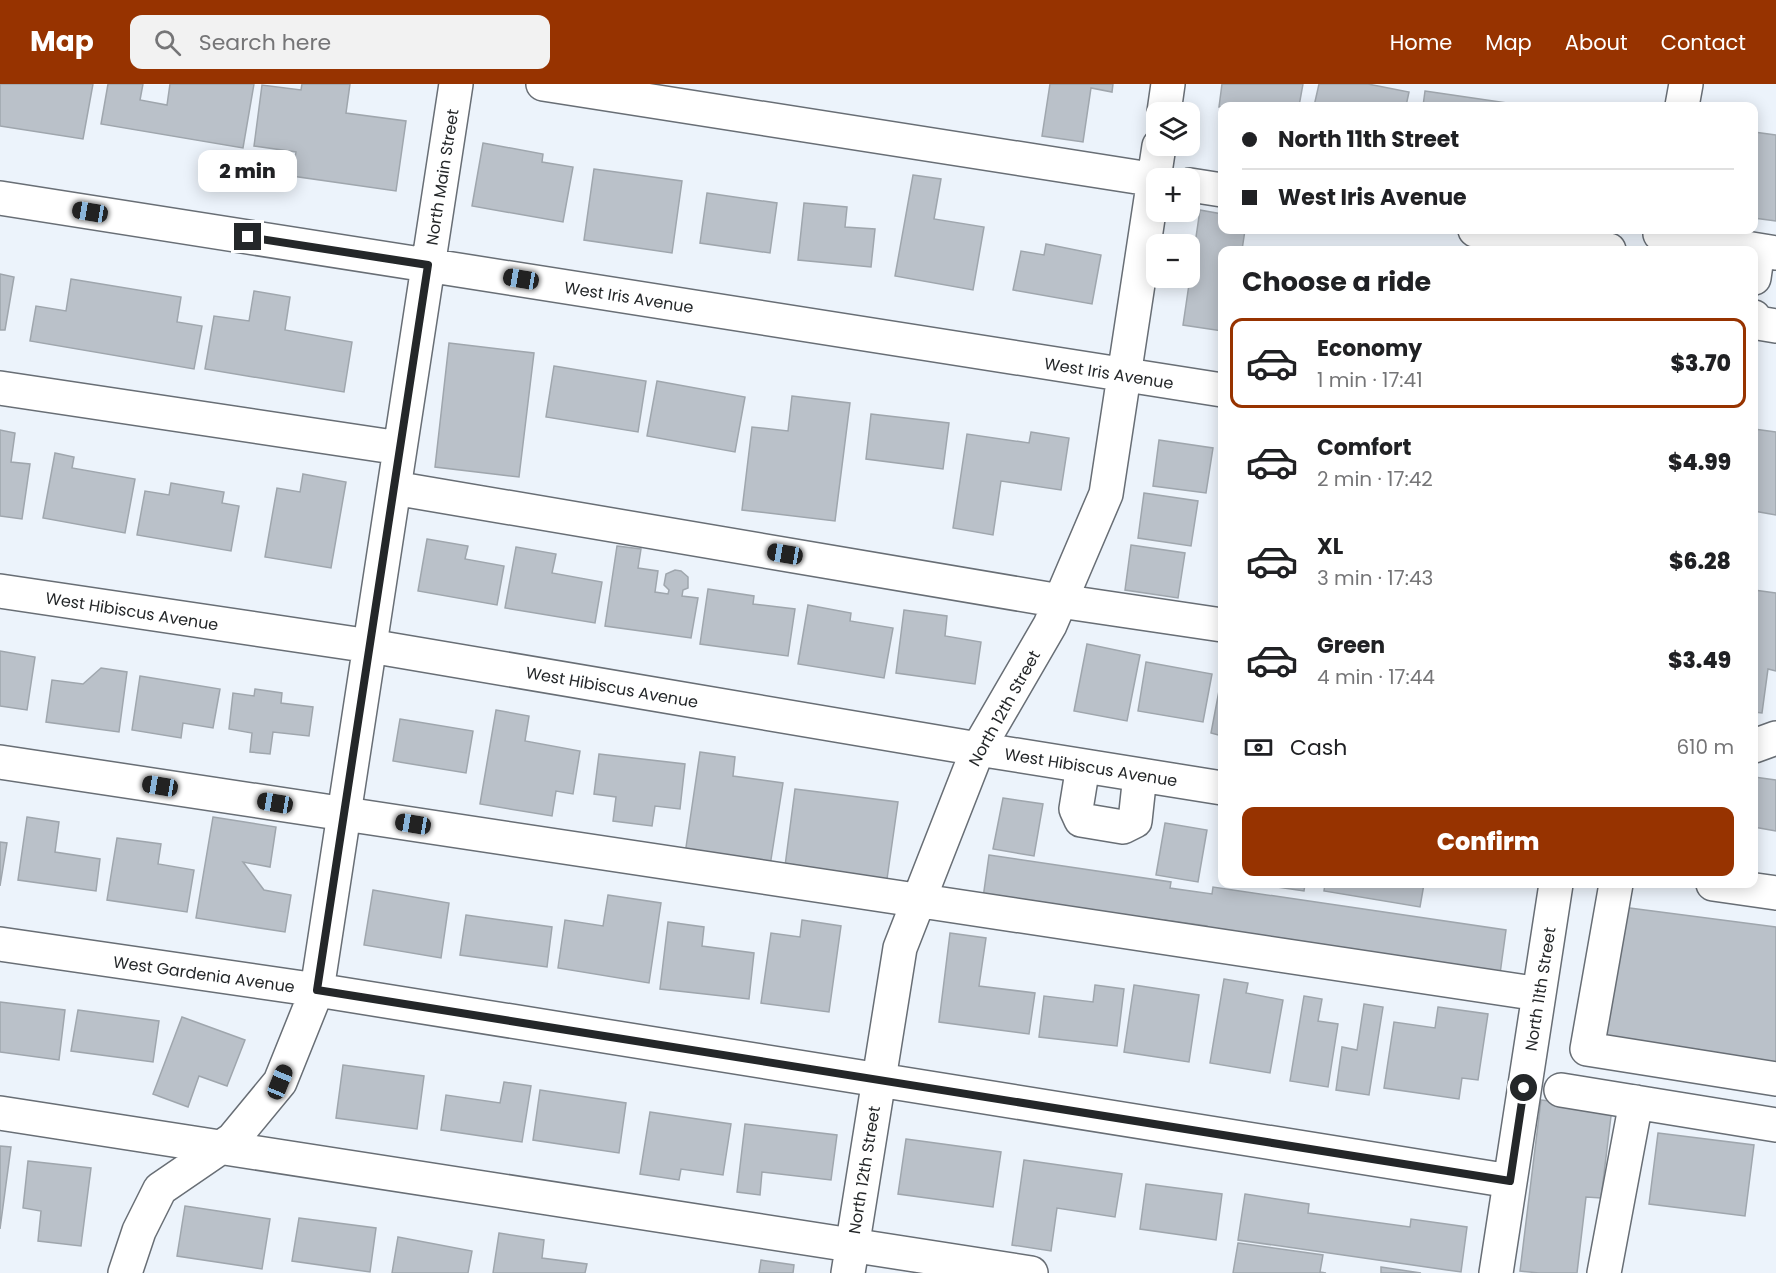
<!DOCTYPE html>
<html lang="en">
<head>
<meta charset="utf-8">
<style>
  :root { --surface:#fff; --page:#f2f2f2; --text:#202124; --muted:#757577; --line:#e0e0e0; --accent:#973300 }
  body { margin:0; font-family:Poppins,sans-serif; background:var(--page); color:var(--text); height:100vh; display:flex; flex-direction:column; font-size:22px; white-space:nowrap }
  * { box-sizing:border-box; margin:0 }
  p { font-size:20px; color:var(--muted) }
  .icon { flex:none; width:33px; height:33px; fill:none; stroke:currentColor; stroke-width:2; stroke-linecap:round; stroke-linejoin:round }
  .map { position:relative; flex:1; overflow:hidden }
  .drawer { position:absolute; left:1218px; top:162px; width:540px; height:642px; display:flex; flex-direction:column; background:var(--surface); border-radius:12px; box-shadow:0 3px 15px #0003 }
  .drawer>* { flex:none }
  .hud { position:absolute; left:1218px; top:18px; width:540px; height:132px; border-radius:12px; box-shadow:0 3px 15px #0003; display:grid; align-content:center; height:132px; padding:0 24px; background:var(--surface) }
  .buttons { position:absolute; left:1146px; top:18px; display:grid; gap:12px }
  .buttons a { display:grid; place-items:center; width:54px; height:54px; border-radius:12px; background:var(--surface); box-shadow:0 3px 15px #0003; font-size:30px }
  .end { position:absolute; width:27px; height:27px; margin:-14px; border:8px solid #242729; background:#fff; box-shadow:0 0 0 3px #fff }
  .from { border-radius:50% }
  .bubble { position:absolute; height:42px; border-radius:12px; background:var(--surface); box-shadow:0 3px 15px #0003; font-size:20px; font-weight:800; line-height:42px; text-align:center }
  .car { position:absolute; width:18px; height:36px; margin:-18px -9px; border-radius:8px; box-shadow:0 0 4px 2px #0007; background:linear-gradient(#222 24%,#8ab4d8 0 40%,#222 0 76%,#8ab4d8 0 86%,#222 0) }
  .hud b { display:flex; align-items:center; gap:21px; height:57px; font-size:22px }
  .hud b+b { border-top:2px solid var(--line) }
  .hud i { width:15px; height:15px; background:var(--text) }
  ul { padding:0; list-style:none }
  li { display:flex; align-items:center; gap:18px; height:90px; margin:0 12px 9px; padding:0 12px; border:3px solid transparent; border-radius:12px }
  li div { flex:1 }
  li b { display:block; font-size:22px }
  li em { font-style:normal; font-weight:800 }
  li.on { border-color:var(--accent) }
  li>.icon { width:54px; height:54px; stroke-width:1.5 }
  h2 { padding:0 24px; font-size:27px; line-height:72px }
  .pay { display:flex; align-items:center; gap:15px; height:66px; padding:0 24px; font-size:22px }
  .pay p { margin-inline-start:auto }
  .cta { display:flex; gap:12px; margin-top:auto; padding:12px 24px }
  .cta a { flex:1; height:69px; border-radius:12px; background:var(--accent); color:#fff; font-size:24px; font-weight:800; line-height:69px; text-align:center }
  header { display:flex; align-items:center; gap:36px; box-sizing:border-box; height:84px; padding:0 30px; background:var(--accent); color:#fff }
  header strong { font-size:28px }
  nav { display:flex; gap:33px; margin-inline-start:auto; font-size:21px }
  .search { width:420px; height:54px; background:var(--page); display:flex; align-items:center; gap:15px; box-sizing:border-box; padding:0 21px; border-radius:12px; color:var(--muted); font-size:22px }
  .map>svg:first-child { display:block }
  .building { fill:#bac1c9; stroke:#9fa6ad; stroke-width:1.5 }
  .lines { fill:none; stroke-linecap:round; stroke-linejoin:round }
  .minor-casing { stroke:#686e75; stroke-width:36 }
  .minor { stroke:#fff; stroke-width:33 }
  .route { stroke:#242729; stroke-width:8 }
  .labels { text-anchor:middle; stroke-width:4.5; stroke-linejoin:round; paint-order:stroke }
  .street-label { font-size:16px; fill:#242729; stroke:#fff }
</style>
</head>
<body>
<header>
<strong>Map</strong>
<div class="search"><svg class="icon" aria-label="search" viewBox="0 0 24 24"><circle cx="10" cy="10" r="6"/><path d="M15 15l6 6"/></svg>Search here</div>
<nav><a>Home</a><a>Map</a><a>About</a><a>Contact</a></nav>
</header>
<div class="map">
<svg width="1776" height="1189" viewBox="0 0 1776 1189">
  <rect width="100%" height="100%" fill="#ecf3fb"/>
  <path class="building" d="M 0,0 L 93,0 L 83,55 L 0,42 Z
    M 108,0 L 143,0 L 140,16 L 167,21 L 170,0 L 254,0 L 243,64 L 101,40 Z
    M 302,0 L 350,0 L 346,29 L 406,37 L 396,107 L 292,92 L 296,68 L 254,62 L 262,1 L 301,6 Z
    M 1050,0 L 1113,0 L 1112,8 L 1091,4 L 1083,58 L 1042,52 Z
    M 1222,0 L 1303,0 L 1299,22 L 1219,23 Z
    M 1319,0 L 1368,0 L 1409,8 L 1406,22 L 1314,22 Z
    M 1425,7 L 1528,22 L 1423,22 Z
    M 1754,48 L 1776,51 L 1776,137 L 1754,134 Z
    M 483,59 L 543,70 L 542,78 L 573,83 L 563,138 L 472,122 Z
    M 594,85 L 682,97 L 672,169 L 584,156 Z
    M 913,91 L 941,95 L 934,135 L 984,143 L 973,206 L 895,192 Z
    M 707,109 L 777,119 L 770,169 L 700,159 Z
    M 804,119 L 847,123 L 845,143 L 875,145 L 871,183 L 798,176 Z
    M 1200,126 L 1222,130 L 1222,146 L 1245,146 L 1242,166 L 1222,166 L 1222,247 L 1183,241 Z
    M 1046,160 L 1101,171 L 1092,220 L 1013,206 L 1021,167 L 1044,171 Z
    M 0,190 L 14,193 L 5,246 L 0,246 Z
    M 71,195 L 181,213 L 177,238 L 202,242 L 194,285 L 30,257 L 36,222 L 66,227 Z
    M 254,207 L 290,213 L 285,246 L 352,258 L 344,308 L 205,285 L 214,232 L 249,237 Z
    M 449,259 L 534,269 L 519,393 L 435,383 Z
    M 554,282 L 646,297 L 638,348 L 546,333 Z
    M 657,297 L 745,313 L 735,368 L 647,352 Z
    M 792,312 L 850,319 L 835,437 L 742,426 L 752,343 L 788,347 Z
    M 871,330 L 949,339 L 943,385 L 866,375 Z
    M 1754,345 L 1776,348 L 1776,431 L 1754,427 Z
    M 0,346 L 15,349 L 11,378 L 30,380 L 22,435 L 0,432 Z
    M 1031,348 L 1069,354 L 1061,406 L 1001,397 L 993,451 L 953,444 L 967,350 L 1029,359 Z
    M 1159,356 L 1213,364 L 1206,409 L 1153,402 Z
    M 55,369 L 74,373 L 72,384 L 135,395 L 125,449 L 43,434 Z
    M 303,390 L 346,398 L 331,484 L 265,473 L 277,404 L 300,408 Z
    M 171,399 L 224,408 L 222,419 L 239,422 L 231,467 L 137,451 L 145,407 L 169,411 Z
    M 1144,409 L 1198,417 L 1191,462 L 1138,454 Z
    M 427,455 L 468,462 L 465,475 L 504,482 L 497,521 L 418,507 Z
    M 1131,461 L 1185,469 L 1178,514 L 1125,506 Z
    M 617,462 L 641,465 L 638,484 L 658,487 L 655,508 L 668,510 L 669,506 L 664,501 L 666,490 L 675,486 L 681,487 L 688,493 L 688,504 L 683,506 L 682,512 L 698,514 L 691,554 L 605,542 Z
    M 516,463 L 556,470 L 552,489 L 602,498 L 595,539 L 505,524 Z
    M 708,505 L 754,512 L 753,520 L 795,525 L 788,572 L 700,560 Z
    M 1754,506 L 1776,509 L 1776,587 L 1768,585 L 1762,629 L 1754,628 Z
    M 808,521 L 851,529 L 850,537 L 893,544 L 884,594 L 798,580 Z
    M 904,526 L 947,532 L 945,552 L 981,558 L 975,600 L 896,589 Z
    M 1087,560 L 1140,571 L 1127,637 L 1074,627 Z
    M 0,567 L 35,573 L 27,626 L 0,622 Z
    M 1146,578 L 1212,590 L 1203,638 L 1138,627 Z
    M 101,584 L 127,588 L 119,648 L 46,638 L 52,596 L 83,600 Z
    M 1222,591 L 1222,652 L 1211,649 Z
    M 140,592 L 220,605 L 213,644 L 183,639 L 181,654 L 132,646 Z
    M 255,605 L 282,609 L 281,619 L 313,623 L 309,652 L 273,648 L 270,670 L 250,668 L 252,649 L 229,645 L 233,609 L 254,612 Z
    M 496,626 L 529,632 L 525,657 L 580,667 L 573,710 L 556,707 L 552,732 L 480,720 Z
    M 400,635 L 473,647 L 466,689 L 393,677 Z
    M 700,668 L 735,673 L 733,692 L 783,699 L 770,782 L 685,770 Z
    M 599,670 L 685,680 L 680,725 L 655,722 L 652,742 L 613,737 L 616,713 L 594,710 Z
    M 1754,693 L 1776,696 L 1776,747 L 1754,743 Z
    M 795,705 L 898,718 L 887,795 L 785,782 Z
    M 1003,714 L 1043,720 L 1034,772 L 993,765 Z
    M 27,733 L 59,738 L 55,768 L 100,775 L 96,807 L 18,796 Z
    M 213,733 L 276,743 L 270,783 L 243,778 L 264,806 L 291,811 L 285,848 L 196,834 Z
    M 1165,739 L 1207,746 L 1198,798 L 1156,791 Z
    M 117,754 L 161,760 L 158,780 L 194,786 L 187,828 L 107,816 Z
    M 0,758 L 7,759 L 0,802 Z
    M 989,771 L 1171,798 L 1170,804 L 1212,810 L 1213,803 L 1506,846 L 1500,890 L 1207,846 L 1207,842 L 1165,836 L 1165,841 L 983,814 Z
    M 1257,800 L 1305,800 L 1304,807 Z
    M 1325,800 L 1424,800 L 1420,823 L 1324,807 Z
    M 373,806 L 449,819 L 441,874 L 364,861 Z
    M 608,811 L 661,819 L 649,899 L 558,884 L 565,836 L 603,842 Z
    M 1622,823 L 1776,843 L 1776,978 L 1605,956 Z
    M 466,831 L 552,843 L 547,883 L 460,871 Z
    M 802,836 L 841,842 L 829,928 L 761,919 L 771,849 L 800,853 Z
    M 668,838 L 704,843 L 702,862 L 754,869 L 749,915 L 660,905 Z
    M 950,849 L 986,854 L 979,902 L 1035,909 L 1029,950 L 939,938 Z
    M 1224,895 L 1248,899 L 1246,909 L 1283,916 L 1270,989 L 1210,979 Z
    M 1095,901 L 1124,905 L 1117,962 L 1039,953 L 1044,912 L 1093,918 Z
    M 1134,901 L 1199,911 L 1189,978 L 1124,968 Z
    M 1304,912 L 1322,915 L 1318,937 L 1338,940 L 1328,1003 L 1290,997 Z
    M 0,918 L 65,926 L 59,976 L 0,968 Z
    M 1364,920 L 1383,923 L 1369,1011 L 1336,1006 L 1342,963 L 1357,966 Z
    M 1438,923 L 1488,930 L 1478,996 L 1462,994 L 1459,1015 L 1384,1004 L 1394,938 L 1435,944 Z
    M 78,926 L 159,937 L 153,978 L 71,967 Z
    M 182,933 L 245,956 L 227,1002 L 199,992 L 188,1023 L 153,1010 Z
    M 343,981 L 424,992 L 417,1045 L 336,1034 Z
    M 504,998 L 531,1002 L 522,1058 L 441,1046 L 446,1011 L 500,1019 Z
    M 540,1006 L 626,1019 L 619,1069 L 533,1056 Z
    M 1541,1016 L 1612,1024 L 1601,1114 L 1586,1113 L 1577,1189 L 1539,1189 L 1520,1187 Z
    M 650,1028 L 731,1040 L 723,1091 L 681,1085 L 679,1096 L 640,1090 Z
    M 745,1040 L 837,1051 L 831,1096 L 762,1088 L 760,1111 L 737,1108 Z
    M 1658,1049 L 1754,1061 L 1745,1132 L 1649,1120 Z
    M 906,1055 L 1001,1068 L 993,1123 L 898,1110 Z
    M 0,1062 L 11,1063 L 0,1145 Z
    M 1024,1076 L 1122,1090 L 1115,1133 L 1057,1124 L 1051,1167 L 1012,1161 Z
    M 28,1077 L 91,1084 L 81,1162 L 38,1157 L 41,1127 L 23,1124 Z
    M 1146,1100 L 1222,1110 L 1216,1156 L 1140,1145 Z
    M 1245,1110 L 1309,1120 L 1308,1129 L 1410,1143 L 1411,1135 L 1467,1143 L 1461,1188 L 1238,1156 Z
    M 185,1122 L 270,1135 L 262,1185 L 177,1172 Z
    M 299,1134 L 376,1144 L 370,1188 L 292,1177 Z
    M 499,1149 L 544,1156 L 542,1174 L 587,1180 L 585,1189 L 493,1189 Z
    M 398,1153 L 472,1167 L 468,1189 L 392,1189 Z
    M 1238,1159 L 1323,1171 L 1320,1188 L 1326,1189 L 1233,1189 Z
    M 761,1176 L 794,1181 L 793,1189 L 759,1189 Z
    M 1381,1183 L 1421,1189 L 1381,1189 Z"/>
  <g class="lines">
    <defs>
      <path id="minor" d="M 543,0 L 1156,96
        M 1682,22 L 1686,0
        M 1164,28 L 1168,0
        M 1190,101 L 1222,106
        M 0,114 L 1222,306
        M 1475,146 L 1609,166
        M 1660,150 L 1776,169
        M 1754,194 L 1758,166
        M 1754,233 L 1758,239 L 1776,242
        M 0,304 L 400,364
        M 394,404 L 1060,517 L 1222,541
        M 0,507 L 370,562 L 978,665 L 1222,704
        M 1754,662 L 1776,654
        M 0,678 L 1539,910
        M 1083,682 L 1076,725 L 1081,736 L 1123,743 L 1135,737 L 1140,691
        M 1616,800 L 1587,965 L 1776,995
        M 1713,800 L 1776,809
        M 0,860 L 317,906 L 1510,1097
        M 1561,1006 L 1776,1041
        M 0,1029 L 1031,1189
        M 125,1189 L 139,1147 L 160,1105 L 233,1055 L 280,998 L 317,906 L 456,0
        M 848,1189 L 900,864 L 978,665 L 1050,541 L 1106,410 L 1159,62
        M 1496,1189 L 1556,800
        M 1604,1189 L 1636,1018"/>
    </defs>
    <use href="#minor" class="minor-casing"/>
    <use href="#minor" class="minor"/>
  </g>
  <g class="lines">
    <path class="route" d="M 248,153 L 428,181 L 317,906 L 1510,1097 L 1524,1004"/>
  </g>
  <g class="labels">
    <g class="street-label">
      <text transform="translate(442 93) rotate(-81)" y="6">North Main Street</text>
      <text transform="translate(629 213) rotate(9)" y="6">West Iris Avenue</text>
      <text transform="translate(1109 289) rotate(9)" y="6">West Iris Avenue</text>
      <text transform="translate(132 527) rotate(9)" y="6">West Hibiscus Avenue</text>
      <text transform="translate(612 603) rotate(10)" y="6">West Hibiscus Avenue</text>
      <text transform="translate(1004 624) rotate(-61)" y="6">North 12th Street</text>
      <text transform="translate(1091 683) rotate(9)" y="6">West Hibiscus Avenue</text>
      <text transform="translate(204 890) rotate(8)" y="6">West Gardenia Avenue</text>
      <text transform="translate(1540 905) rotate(-81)" y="6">North 11th Street</text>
      <text transform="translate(864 1086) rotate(-81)" y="6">North 12th Street</text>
    </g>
  </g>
</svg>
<div class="buttons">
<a><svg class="icon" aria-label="layers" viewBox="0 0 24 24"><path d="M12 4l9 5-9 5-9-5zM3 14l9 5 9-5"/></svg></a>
<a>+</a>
<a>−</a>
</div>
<i class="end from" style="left:1524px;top:1004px"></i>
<i class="end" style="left:248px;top:153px"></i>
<div class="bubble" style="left:198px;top:66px;width:99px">2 min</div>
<i class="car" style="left:90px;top:128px;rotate:279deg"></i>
<i class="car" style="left:521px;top:195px;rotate:279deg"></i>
<i class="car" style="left:785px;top:470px;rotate:280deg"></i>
<i class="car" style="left:160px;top:702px;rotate:279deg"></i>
<i class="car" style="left:275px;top:719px;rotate:279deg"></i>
<i class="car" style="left:413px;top:740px;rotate:279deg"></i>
<i class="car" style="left:280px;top:998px;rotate:22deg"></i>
<div class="hud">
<b><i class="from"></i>North 11th Street</b>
<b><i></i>West Iris Avenue</b>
</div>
<section class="drawer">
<h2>Choose a ride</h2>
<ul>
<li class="on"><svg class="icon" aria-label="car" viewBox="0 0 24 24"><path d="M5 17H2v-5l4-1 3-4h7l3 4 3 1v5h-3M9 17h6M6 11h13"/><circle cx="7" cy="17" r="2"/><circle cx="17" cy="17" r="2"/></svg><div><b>Economy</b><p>1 min · 17:41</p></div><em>$3.70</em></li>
<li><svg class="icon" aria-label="car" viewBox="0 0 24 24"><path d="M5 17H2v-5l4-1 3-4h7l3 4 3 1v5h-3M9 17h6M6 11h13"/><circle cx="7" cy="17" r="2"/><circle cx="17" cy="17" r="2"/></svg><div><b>Comfort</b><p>2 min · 17:42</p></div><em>$4.99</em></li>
<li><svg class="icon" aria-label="car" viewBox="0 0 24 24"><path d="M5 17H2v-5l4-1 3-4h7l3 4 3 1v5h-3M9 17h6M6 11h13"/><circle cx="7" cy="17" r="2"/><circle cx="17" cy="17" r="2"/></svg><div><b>XL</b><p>3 min · 17:43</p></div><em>$6.28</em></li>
<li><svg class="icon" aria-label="car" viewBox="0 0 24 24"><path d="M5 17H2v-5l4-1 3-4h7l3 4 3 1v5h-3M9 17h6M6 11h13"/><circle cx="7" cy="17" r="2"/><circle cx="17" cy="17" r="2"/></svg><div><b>Green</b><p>4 min · 17:44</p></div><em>$3.49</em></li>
</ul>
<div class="pay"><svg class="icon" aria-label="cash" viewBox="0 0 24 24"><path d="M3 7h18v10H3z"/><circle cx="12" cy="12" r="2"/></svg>Cash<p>610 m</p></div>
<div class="cta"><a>Confirm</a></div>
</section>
</div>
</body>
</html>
